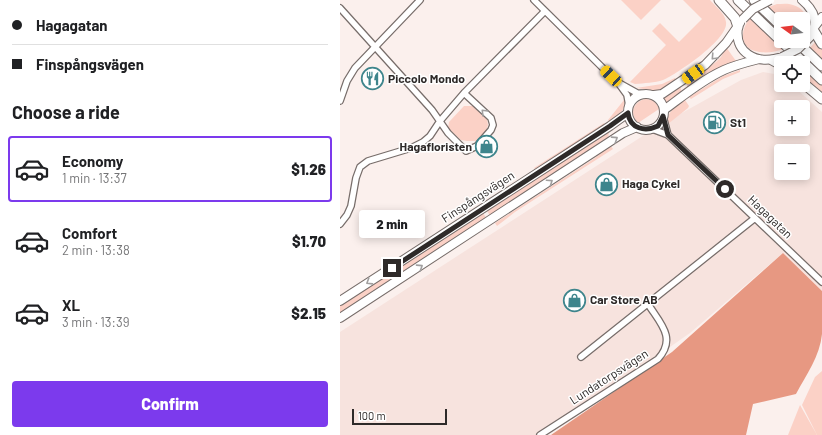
<!DOCTYPE html>
<html lang="en">
<head>
<meta charset="utf-8">
<style>
  :root { --surface:#fff; --page:#f2f2f2; --text:#202124; --muted:#757577; --line:#e0e0e0; --accent:#7c3aed }
  body { margin:0; font-family:Barlow,sans-serif; background:var(--page); color:var(--text); height:100vh; display:flex; flex-direction:column; font-size:15px; white-space:nowrap }
  * { box-sizing:border-box; margin:0 }
  p { font-size:13px; color:var(--muted) }
  .icon { flex:none; width:22px; height:22px; fill:none; stroke:currentColor; stroke-width:2; stroke-linecap:round; stroke-linejoin:round }
  .map { position:relative; flex:1; overflow:hidden }
  .details { display:flex; flex-direction:column; background:var(--surface); width:340px }
  .details>* { flex:none }
  .top-card { display:grid; align-content:center; height:88px; padding:0 12px; background:var(--surface) }
  .needle { width:26px; rotate:285deg }
  .controls { position:absolute; left:434px; top:12px; display:grid; gap:8px }
  .controls a { display:grid; place-items:center; width:36px; height:36px; border-radius:4px; background:var(--surface); box-shadow:0 2px 10px #0003; font-size:20px }
  .scale { position:absolute; left:12px; bottom:10px; width:95px; box-sizing:border-box; padding-left:4px; border:2px solid #2e2a29; border-top:0; font-size:11px; line-height:14px; white-space:nowrap; color:#2e2a29; -webkit-text-stroke:3px #fff; paint-order:stroke }
  .end { position:absolute; width:18px; height:18px; margin:-9px; border:5px solid #2e2a29; background:#fff; box-shadow:0 0 0 2px #fff }
  .from { border-radius:50% }
  .bubble { position:absolute; height:28px; border-radius:4px; background:var(--surface); box-shadow:0 2px 10px #0003; font-size:13px; font-weight:800; line-height:28px; text-align:center }
  .car { position:absolute; width:12px; height:24px; margin:-12px -6px; border-radius:5px; box-shadow:0 0 3px 1px #0007; background:linear-gradient(#f5c518 24%,#345 0 40%,#f5c518 0 76%,#345 0 86%,#f5c518 0) }
  .top-card b { display:flex; align-items:center; gap:14px; height:38px; font-size:15px }
  .top-card b+b { border-top:1px solid var(--line) }
  .top-card i { width:10px; height:10px; background:var(--text) }
  ul { padding:0; list-style:none }
  li { display:flex; align-items:center; gap:12px; height:66px; margin:0 8px 6px; padding:0 4px; border:2px solid transparent; border-radius:4px }
  li div { flex:1 }
  li b { display:block; font-size:15px }
  li em { font-style:normal; font-weight:800 }
  li.active { border-color:var(--accent) }
  li>.icon { width:36px; height:36px; stroke-width:1.5 }
  h2 { padding:0 12px; font-size:18px; line-height:48px }
  .cta { display:flex; gap:8px; margin-top:auto; padding:8px 12px }
  .cta a { flex:1; height:46px; border-radius:4px; background:var(--accent); color:#fff; font-size:16px; font-weight:800; line-height:46px; text-align:center }
  main { display:flex; flex:1; min-height:0 }
  .map>svg:first-child { display:block }
  .built { fill:#f7e3de; fill-rule:evenodd }
  .green { fill:#fbd1c6 }
  .forest { fill:#e79882 }
  .lines { fill:none; stroke-linecap:round; stroke-linejoin:round }
  .minor-casing { stroke:#776d6a; stroke-width:8 }
  .secondary-casing { stroke:#776d6a; stroke-width:10 }
  .trunk-casing { stroke:#776d6a; stroke-width:11 }
  .minor { stroke:#fff; stroke-width:5.5 }
  .secondary { stroke:#fff; stroke-width:8 }
  .trunk { stroke:#fff; stroke-width:9 }
  .secondary-bridge-casing { stroke:#776d6a; stroke-width:10; stroke-linecap:butt }
  .secondary-bridge { stroke:#fff; stroke-width:8 }
  .oneway { stroke:#a19f9f }
  .route { stroke:#2e2a29; stroke-width:5 }
  .labels { text-anchor:middle; stroke-width:3; stroke-linejoin:round; paint-order:stroke }
  .poi-label { font-size:12px; font-weight:bold; fill:#2e2a29; stroke:#fff; text-anchor:start }
  .street-label { font-size:12px; fill:#2e2a29; stroke:#fff }
</style>
</head>
<body>
<main>
<section class="details">
<div class="top-card">
<b><i class="from"></i>Hagagatan</b>
<b><i></i>Finspångsvägen</b>
</div>
<h2>Choose a ride</h2>
<ul>
<li class="active"><svg class="icon" aria-label="car" viewBox="0 0 24 24"><path d="M5 17H2v-5l4-1 3-4h7l3 4 3 1v5h-3M9 17h6M6 11h13"/><circle cx="7" cy="17" r="2"/><circle cx="17" cy="17" r="2"/></svg><div><b>Economy</b><p>1 min · 13:37</p></div><em>$1.26</em></li>
<li><svg class="icon" aria-label="car" viewBox="0 0 24 24"><path d="M5 17H2v-5l4-1 3-4h7l3 4 3 1v5h-3M9 17h6M6 11h13"/><circle cx="7" cy="17" r="2"/><circle cx="17" cy="17" r="2"/></svg><div><b>Comfort</b><p>2 min · 13:38</p></div><em>$1.70</em></li>
<li><svg class="icon" aria-label="car" viewBox="0 0 24 24"><path d="M5 17H2v-5l4-1 3-4h7l3 4 3 1v5h-3M9 17h6M6 11h13"/><circle cx="7" cy="17" r="2"/><circle cx="17" cy="17" r="2"/></svg><div><b>XL</b><p>3 min · 13:39</p></div><em>$2.15</em></li>
</ul>
<div class="cta"><a>Confirm</a></div>
</section>
<div class="map">
<svg width="482" height="435" viewBox="0 0 482 435">
  <rect width="100%" height="100%" fill="#fbf0ed"/>
  <path class="built" d="M 423,72 L 440,75 L 441,85 L 452,85 L 482,112 L 482,291 L 443,253 L 350,333 L 307,363 L 195,435 L 0,435 L 0,332 L 315,128 L 401,80 ZM 441,107 L 463,107 L 463,129 L 441,129 ZM 441,151 L 463,151 L 463,173 L 441,173 Z"/>
  <path class="green" d="M 281,0 L 321,0 L 301,20 Z
    M 343,0 L 370,0 C 375,6 385,13 386,22 C 389,39 337,74 323,80 C 315,83 304,83 295,84 L 290,82 L 326,45 L 312,31 L 320,23 L 339,42 L 362,19 Z
    M 437,4 C 442,4 448,3 453,5 C 468,9 471,25 463,36 L 463,19 L 441,19 L 441,23 L 426,8 Z
    M 411,17 L 444,49 C 435,52 425,54 415,51 C 398,46 401,28 411,17 Z
    M 475,42 L 482,49 L 482,61 L 469,49 Z
    M 386,47 L 396,61 L 347,90 L 347,82 L 376,62 L 381,57 Z
    M 463,67 L 482,85 L 482,94 L 463,78 Z
    M 400,70 L 400,72 L 383,79 L 351,99 L 349,97 L 383,76 Z
    M 335,78 L 337,82 L 326,89 L 319,91 L 296,88 L 322,84 Z
    M 340,86 L 342,93 L 326,103 L 321,97 Z
    M 305,99 C 312,99 317,102 319,109 L 298,123 C 289,114 293,102 305,99 Z
    M 284,100 C 287,111 277,116 269,122 L 268,120 Z
    M 345,100 L 349,106 L 348,108 L 328,124 C 326,111 336,107 345,100 Z
    M 124,106 L 135,106 L 147,119 L 148,125 L 146,132 L 136,141 L 127,141 L 121,140 L 108,128 L 109,122 Z
    M 264,123 L 265,125 L 203,165 L 195,169 L 194,168 Z
    M 269,131 L 268,141 L 151,217 L 147,211 Z
    M 270,145 L 273,149 L 175,212 L 157,226 L 155,223 L 255,158 L 261,151 Z
    M 143,213 L 147,219 L 0,314 L 0,305 Z
    M 482,371 L 482,435 L 477,435 L 462,405 L 475,377 Z
    M 460,405 L 477,435 L 448,435 Z"/>
  <path class="forest" d="M 443,253 L 482,291 C 482,305 482,320 482,334 C 480,356 466,375 456,394 L 413,404 L 406,435 L 211,435 L 332,352 Z"/>
  <g class="lines">
    <defs>
      <path id="minor" d="M 194,0 L 279,84 L 287,95 L 289,106
        M 0,8 L 92,110 L 108,133 L 126,151 L 137,146 L 151,130 L 153,125 L 151,118 L 124,93
        M 279,83 L 297,93 L 307,94
        M 0,101 L 7,81 L 15,68 L 80,0
        M 323,116 L 328,135
        M 312,129 L 328,135 L 482,282
        M 0,224 L 7,215 L 11,206 L 16,178 L 20,167 L 28,161 L 71,148 L 83,142 L 90,136 L 100,121 L 124,93 L 205,11
        M 241,357 L 415,218
        M 200,435 L 318,359 C 337,338 320,323 308,304"/>
      <path id="secondary" d="M 462,0 C 474,10 479,22 470,36
        M 475,26 L 482,17
        M 398,27 C 394,53 416,64 438,58
        M288 112a18 18 0 1 1 36 0a18 18 0 1 1-36 0Z
        M 314,95 L 322,94 L 365,65 L 386,43 L 400,23
        M 324,110 C 343,96 362,80 384,70 C 395,65 407,62 419,59
        M 0,301 L 270,126 L 288,113
        M 0,318 L 283,133 L 297,127"/>
      <path id="trunk" d="M 379,0 L 395,18 L 398,27
        M 398,0 L 441,41
        M 414,0 L 441,26
        M 474,31 L 482,44
        M 441,41 L 482,80
        M 456,41 L 482,66
        M 432,60 L 441,65
        M 463,83 L 482,99"/>
    </defs>
    <use href="#minor" class="minor-casing"/>
    <use href="#secondary" class="secondary-casing"/>
    <use href="#trunk" class="trunk-casing"/>
    <use href="#minor" class="minor"/>
    <use href="#secondary" class="secondary"/>
    <use href="#trunk" class="trunk"/>
    <defs>
      <path id="secondary-bridge" d="M 403,19 L 413,9 L 430,0
        M 442,57 L 458,49 L 470,37"/>
    </defs>
    <use href="#secondary-bridge" class="secondary-bridge-casing"/>
    <use href="#secondary-bridge" class="secondary-bridge"/>
  </g>
  <defs><path id="oneway-chevron" d="M-2-3.5L2.5 0L-2 3.5" fill="none" stroke-width="1.6" stroke-linecap="round" stroke-linejoin="round"/></defs>
  <g class="oneway">
    <use href="#oneway-chevron" transform="translate(374 57) rotate(133)"/>
    <use href="#oneway-chevron" transform="translate(144 112) rotate(-135)"/>
    <use href="#oneway-chevron" transform="translate(275 139) rotate(-33)"/>
    <use href="#oneway-chevron" transform="translate(210 182) rotate(-34)"/>
    <use href="#oneway-chevron" transform="translate(80 267) rotate(-33)"/>
    <use href="#oneway-chevron" transform="translate(29 282) rotate(148)"/>
  </g>
  <g class="lines">
    <path class="route" d="M 52,268 L 270,126 L 288,113 C 290,129 305,132 318,126 L 323,116 L 328,135 L 385,189"/>
  </g>
  <defs>
    <symbol id="restaurant-ring" viewBox="-11 -11 22 22"><circle r="9.5" fill="#fff" stroke="#3e858c" stroke-width="1.5"/><path d="M-5-6h1v4h1v-4h1v4h1v-4h1v5L-1.5 .5V6h-2V.5L-5-1ZM5-6V6H3V1.5H1.5Q1.5-4 5-6Z" fill="#3e858c"/></symbol>
    <symbol id="fuel-ring" viewBox="-11 -11 22 22"><circle r="9.5" fill="#fff" stroke="#3e858c" stroke-width="1.5"/><path d="M-5.5-6h7V0h2V4h1.3V-2.5L3-4.5l.8-.8L6-3V5H2.5V1h-1V6h-7ZM-4.2-4.7v3.2H.2V-4.7Z" fill="#3e858c"/></symbol>
    <symbol id="shop-ring" viewBox="-11 -11 22 22"><circle r="9.5" fill="#fff" stroke="#3e858c" stroke-width="1.5"/><path d="M-5-2.5h2.3a2.7 3.5 0 0 1 5.4 0H5L5.5 6h-11ZM-1.5-2.5h3a1.5 2.3 0 0 0-3 0Z" fill="#3e858c"/></symbol>
  </defs>
  <g fill-rule="evenodd">
    <use href="#restaurant-ring" x="20" y="66" width="25" height="25"/>
    <use href="#fuel-ring" x="362" y="110" width="25" height="25"/>
    <use href="#shop-ring" x="134" y="134" width="25" height="25"/>
    <use href="#shop-ring" x="254" y="172" width="25" height="25"/>
    <use href="#shop-ring" x="222" y="288" width="25" height="25"/>
  </g>
  <g class="labels">
    <g class="poi-label">
      <text x="48" y="83">Piccolo Mondo</text>
      <text x="390" y="127">St1</text>
      <text x="132" y="151" text-anchor="end">Hagafloristen</text>
      <text x="282" y="188">Haga Cykel</text>
      <text x="250" y="304">Car Store AB</text>
    </g>
    <g class="street-label">
      <text transform="translate(138 197) rotate(-33)" y="4">Finspångsvägen</text>
      <text transform="translate(430 217) rotate(44)" y="4">Hagagatan</text>
      <text transform="translate(269 377) rotate(-33)" y="4">Lundatorpsvägen</text>
    </g>
  </g>
</svg>
<div class="controls">
<a><svg class="needle" viewBox="-14 -14 28 28"><path d="M0-13l5 13h-10z" fill="#e53935"/><path d="M0 13l5-13h-10z" fill="#757577"/></svg></a>
<a><svg class="icon" aria-label="locate" viewBox="0 0 24 24"><circle cx="12" cy="12" r="6"/><path d="M12 2v4M12 18v4M2 12h4M18 12h4"/></svg></a>
<a>+</a>
<a>−</a>
</div>
<div class="scale">100 m</div>
<i class="end from" style="left:385px;top:189px"></i>
<i class="end" style="left:52px;top:268px"></i>
<div class="bubble" style="left:19px;top:210px;width:66px">2 min</div>
<i class="car" style="left:353px;top:74px;rotate:235deg"></i>
<i class="car" style="left:271px;top:76px;rotate:313deg"></i>
</div>
</main>
</body>
</html>
